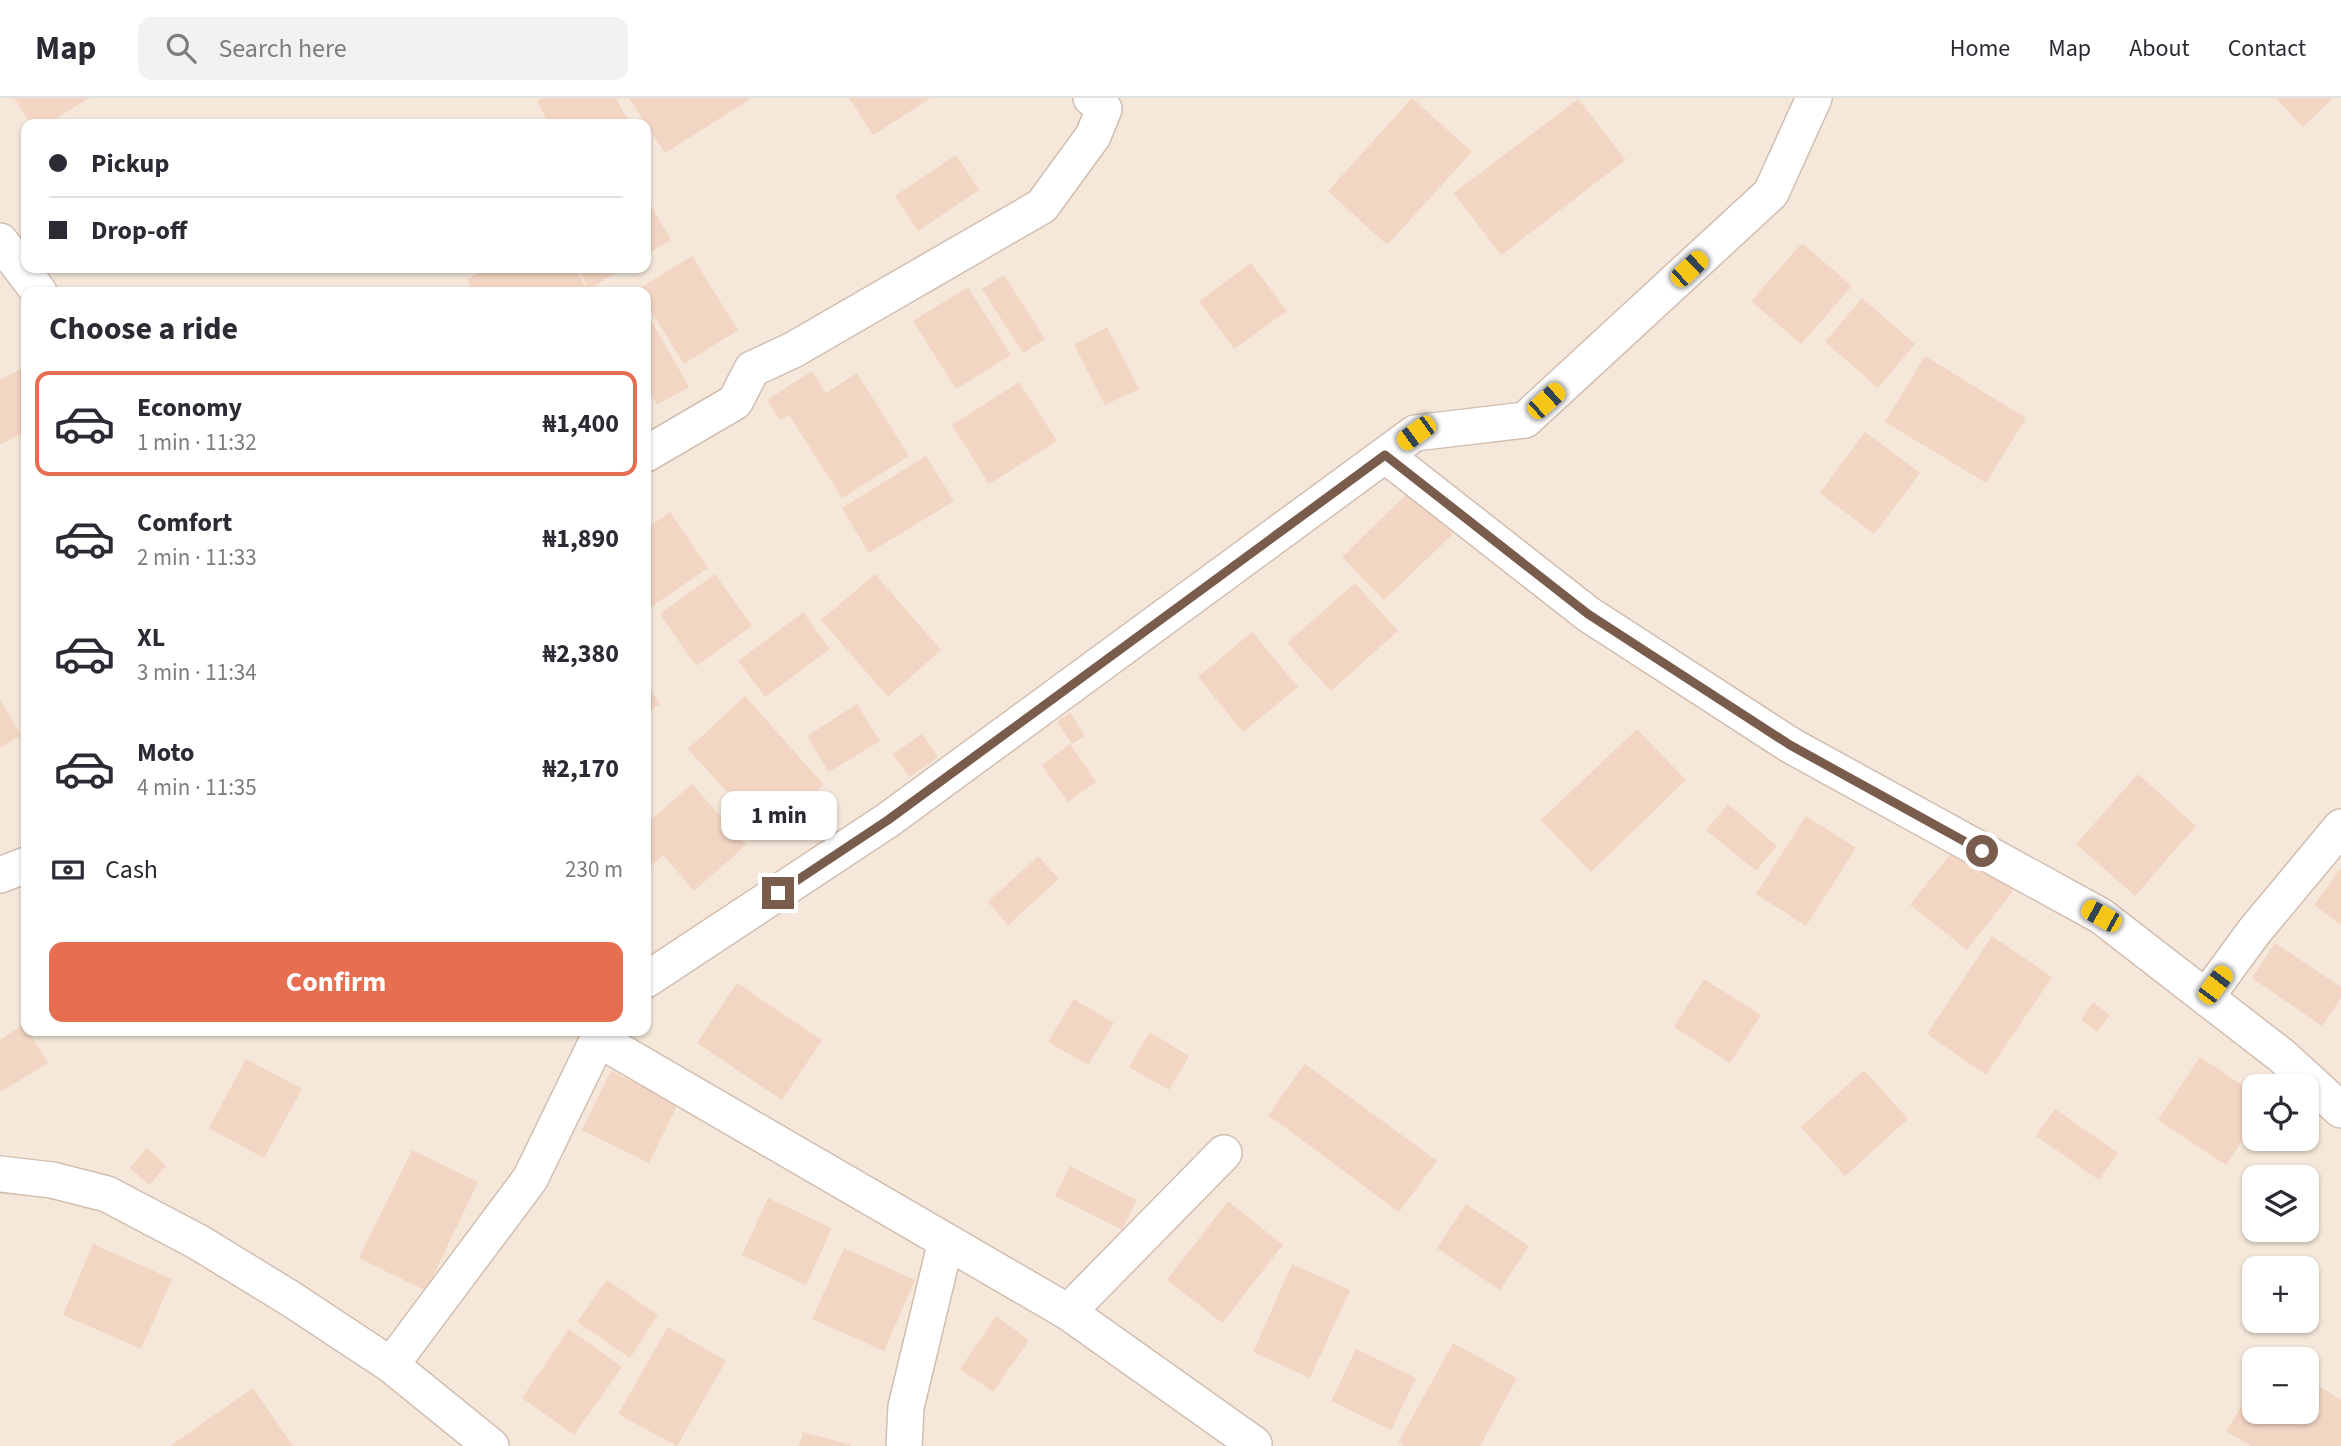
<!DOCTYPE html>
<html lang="en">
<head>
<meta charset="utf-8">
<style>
  :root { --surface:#fff; --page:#f2f2f3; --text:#2b2b33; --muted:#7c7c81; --line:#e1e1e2; --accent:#e76f51 }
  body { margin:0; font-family:"Source Sans 3",sans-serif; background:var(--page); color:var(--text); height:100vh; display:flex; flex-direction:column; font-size:26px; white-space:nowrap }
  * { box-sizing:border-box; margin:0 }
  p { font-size:23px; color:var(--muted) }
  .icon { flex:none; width:38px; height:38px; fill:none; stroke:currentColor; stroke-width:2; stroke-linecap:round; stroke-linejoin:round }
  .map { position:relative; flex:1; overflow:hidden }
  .sheet { position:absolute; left:21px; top:189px; width:630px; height:749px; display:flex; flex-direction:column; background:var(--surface); border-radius:14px; box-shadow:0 2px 5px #0004 }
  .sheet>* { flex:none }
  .hud { position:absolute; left:21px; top:21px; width:630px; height:154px; border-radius:14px; box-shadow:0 2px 5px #0004; display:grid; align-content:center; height:154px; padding:0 28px; background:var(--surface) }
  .fabs { position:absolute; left:2242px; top:976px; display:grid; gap:14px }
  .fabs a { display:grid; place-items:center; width:77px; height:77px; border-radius:14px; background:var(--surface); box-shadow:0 2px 5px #0004; font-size:35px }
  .end { position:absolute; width:32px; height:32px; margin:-16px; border:9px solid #7a5c4d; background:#fff; box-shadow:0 0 0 4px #fff }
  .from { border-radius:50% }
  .bubble { position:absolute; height:49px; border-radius:14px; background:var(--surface); box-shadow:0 2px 5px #0004; font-size:23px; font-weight:700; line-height:49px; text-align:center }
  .car { position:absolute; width:21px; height:42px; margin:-21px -10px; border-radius:9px; box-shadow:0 0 5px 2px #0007; background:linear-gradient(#f5c518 24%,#345 0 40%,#f5c518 0 76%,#345 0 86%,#f5c518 0) }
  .hud b { display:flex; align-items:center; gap:24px; height:66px; font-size:26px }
  .hud b+b { border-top:2px solid var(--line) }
  .hud i { width:18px; height:18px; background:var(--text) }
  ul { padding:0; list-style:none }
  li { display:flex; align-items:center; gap:21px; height:105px; margin:0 14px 10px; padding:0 14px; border:4px solid transparent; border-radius:14px }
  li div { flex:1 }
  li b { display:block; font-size:26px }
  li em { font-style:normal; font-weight:700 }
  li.selected { border-color:var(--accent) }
  li>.icon { width:63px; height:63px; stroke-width:1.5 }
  h2 { padding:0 28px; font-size:32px; line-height:84px }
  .pay { display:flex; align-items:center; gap:18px; height:77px; padding:0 28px; font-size:26px }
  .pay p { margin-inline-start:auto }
  .primary-button { display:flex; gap:14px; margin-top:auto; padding:14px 28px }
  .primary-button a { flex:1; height:80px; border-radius:14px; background:var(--accent); color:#fff; font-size:28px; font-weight:700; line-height:80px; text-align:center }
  header { display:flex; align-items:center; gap:42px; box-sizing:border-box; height:98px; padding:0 35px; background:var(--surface); border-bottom:2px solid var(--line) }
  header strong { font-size:33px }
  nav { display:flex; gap:38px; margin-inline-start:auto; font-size:24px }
  .search { width:490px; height:63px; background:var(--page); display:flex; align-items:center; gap:18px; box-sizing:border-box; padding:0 24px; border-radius:14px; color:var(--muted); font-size:26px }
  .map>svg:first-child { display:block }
  .residential { fill:#f5e8da; fill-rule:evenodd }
  .building { fill:#f3d5c3 }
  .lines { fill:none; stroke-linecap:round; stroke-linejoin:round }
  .street-casing { stroke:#d1beb0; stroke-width:38 }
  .street { stroke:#fff; stroke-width:35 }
  .route { stroke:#7a5c4d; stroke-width:9 }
</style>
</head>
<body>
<header>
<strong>Map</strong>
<div class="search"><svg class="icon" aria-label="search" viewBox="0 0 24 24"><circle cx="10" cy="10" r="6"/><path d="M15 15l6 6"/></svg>Search here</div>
<nav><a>Home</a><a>Map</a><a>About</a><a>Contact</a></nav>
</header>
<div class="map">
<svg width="2341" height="1348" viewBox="0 0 2341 1348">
  <rect width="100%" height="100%" fill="#fdf6ec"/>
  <path class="residential" d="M 0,0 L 2341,0 L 2341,1348 L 0,1348 ZM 26,26 L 646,26 L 646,170 L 26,170 ZM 26,194 L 646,194 L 646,933 L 26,933 ZM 2254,989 L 2306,989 L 2306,1041 L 2254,1041 ZM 2254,1080 L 2306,1080 L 2306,1132 L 2254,1132 ZM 2254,1171 L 2306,1171 L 2306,1223 L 2254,1223 ZM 2254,1262 L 2306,1262 L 2306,1314 L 2254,1314 Z"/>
  <path class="building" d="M 14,0 L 89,0 L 47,26 L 31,26 Z
    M 543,0 L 616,0 L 630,26 L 549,26 L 537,3 Z
    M 629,0 L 752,0 L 665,55 Z
    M 849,0 L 931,0 L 873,37 Z
    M 1412,0 L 1472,54 L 1387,147 L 1328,93 Z
    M 2276,0 L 2333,0 L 2303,29 Z
    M 1578,1 L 1626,62 L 1501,157 L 1454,95 Z
    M 956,57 L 979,92 L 918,133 L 895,98 Z
    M 646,99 L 671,142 L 646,157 Z
    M 1802,145 L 1852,188 L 1801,246 L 1751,203 Z
    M 692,158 L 738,232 L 684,266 L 646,205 L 646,194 L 639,194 L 637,192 Z
    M 1251,165 L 1287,213 L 1234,251 L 1199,203 Z
    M 489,170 L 575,170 L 589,194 L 474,194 L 467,181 Z
    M 577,170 L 624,170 L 589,191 Z
    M 1004,177 L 1045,241 L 1023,255 L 982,191 Z
    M 968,189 L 1011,257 L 956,291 L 913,223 Z
    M 1862,200 L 1915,246 L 1878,290 L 1825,244 Z
    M 646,213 L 689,289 L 657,307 L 646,288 Z
    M 1107,229 L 1139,291 L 1105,307 L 1074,247 Z
    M 1925,258 L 2026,320 L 1986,385 L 1885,324 Z
    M 26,268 L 26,333 L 0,347 L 0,282 Z
    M 812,273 L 826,295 L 857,275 L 909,358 L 842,400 L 789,317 L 780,322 L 767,302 Z
    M 1019,284 L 1057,343 L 989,386 L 952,327 Z
    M 1865,334 L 1920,375 L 1874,436 L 1820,395 Z
    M 926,358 L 954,403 L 869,455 L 842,410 Z
    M 1411,392 L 1453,436 L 1384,502 L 1342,459 Z
    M 670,414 L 708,470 L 651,509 L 646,500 L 646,431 Z
    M 715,476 L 752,528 L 696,568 L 660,516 Z
    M 875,476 L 941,552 L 888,599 L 821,522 Z
    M 1355,485 L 1398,533 L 1331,593 L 1287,545 Z
    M 803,514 L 830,551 L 765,599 L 738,563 Z
    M 1252,534 L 1298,589 L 1243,634 L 1198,579 Z
    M 646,585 L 660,606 L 646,616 Z
    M 745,598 L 824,687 L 768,739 L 688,651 Z
    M 0,602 L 21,637 L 0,650 Z
    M 857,606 L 880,643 L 829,674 L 807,638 Z
    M 1070,614 L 1085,638 L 1072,646 L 1057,624 Z
    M 1637,631 L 1686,682 L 1591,774 L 1541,722 Z
    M 922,636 L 938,659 L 909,679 L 893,656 Z
    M 1070,646 L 1096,684 L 1068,704 L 1042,667 Z
    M 2138,676 L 2196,728 L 2135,798 L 2076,746 Z
    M 692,686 L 746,747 L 694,793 L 663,757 L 650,769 L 646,764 L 646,726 Z
    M 1728,706 L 1777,748 L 1756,773 L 1706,732 Z
    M 1806,718 L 1856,750 L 1806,828 L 1756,796 Z
    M 1959,745 L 2016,789 L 1967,852 L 1910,807 Z
    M 1038,758 L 1059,781 L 1008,827 L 988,804 Z
    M 2341,770 L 2341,827 L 2314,807 Z
    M 1992,838 L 2052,879 L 1986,977 L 1927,936 Z
    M 2275,845 L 2341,889 L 2341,900 L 2322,928 L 2252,880 Z
    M 1704,881 L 1761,917 L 1730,965 L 1674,929 Z
    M 737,885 L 822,942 L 782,1002 L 697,945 Z
    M 1074,901 L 1114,925 L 1088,967 L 1048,944 Z
    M 2093,904 L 2110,917 L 2097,934 L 2081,922 Z
    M 24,926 L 48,965 L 0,994 L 0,942 Z
    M 1150,934 L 1189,958 L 1169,992 L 1129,969 Z
    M 2200,959 L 2254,995 L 2254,1025 L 2226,1067 L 2158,1022 Z
    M 246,961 L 302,991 L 264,1060 L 209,1030 Z
    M 1305,966 L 1437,1063 L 1399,1114 L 1268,1017 Z
    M 1864,972 L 1908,1021 L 1845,1078 L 1801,1029 Z
    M 611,973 L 678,1006 L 649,1065 L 582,1032 Z
    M 2055,1011 L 2118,1055 L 2099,1082 L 2036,1038 Z
    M 147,1050 L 166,1068 L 149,1087 L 130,1070 Z
    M 412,1052 L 478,1084 L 426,1193 L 359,1160 Z
    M 1070,1068 L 1137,1102 L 1122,1132 L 1055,1098 Z
    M 768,1100 L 832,1130 L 806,1187 L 742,1157 Z
    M 1228,1103 L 1283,1147 L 1222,1225 L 1167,1182 Z
    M 1466,1106 L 1529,1148 L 1500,1192 L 1437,1150 Z
    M 93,1146 L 172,1181 L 141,1251 L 63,1217 Z
    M 844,1150 L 915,1182 L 884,1253 L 812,1221 Z
    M 1292,1166 L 1350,1192 L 1310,1280 L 1253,1254 Z
    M 607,1182 L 658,1217 L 630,1260 L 577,1224 Z
    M 996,1218 L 1029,1242 L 993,1294 L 960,1271 Z
    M 668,1229 L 726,1263 L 677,1348 L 618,1316 Z
    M 569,1231 L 622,1269 L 574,1337 L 522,1300 Z
    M 1453,1245 L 1517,1280 L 1480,1348 L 1404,1348 L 1398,1345 Z
    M 1356,1251 L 1416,1280 L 1391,1332 L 1331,1303 Z
    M 2306,1280 L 2341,1302 L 2341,1348 L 2251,1348 L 2226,1333 L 2254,1288 L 2254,1314 L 2306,1314 Z
    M 253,1290 L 293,1348 L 170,1348 Z
    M 803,1334 L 851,1347 L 851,1348 L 799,1348 Z"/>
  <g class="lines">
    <defs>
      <path id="street" d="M 0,143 L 39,194
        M 646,356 L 735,304 L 752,271 L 793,252 L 1042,108 L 1093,38 L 1104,11 L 1091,0
        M 1385,357 L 1588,516 L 1790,647 L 2101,818 L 2282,958 L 2341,1012
        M 0,777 L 26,767
        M 646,882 L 888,722 L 1415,335 L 1525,322 L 1771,95 L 1814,0
        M 2209,902 L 2215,887 L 2253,835 L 2341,729
        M 598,941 L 1068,1214
        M 1224,1055 L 1068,1214 L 1254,1346
        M 0,1076 L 52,1082 L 107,1096 L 198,1144 L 291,1201 L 391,1267 L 491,1348
        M 391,1267 L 530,1081 L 602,933
        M 904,1348 L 906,1309 L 946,1143"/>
    </defs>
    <use href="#street" class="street-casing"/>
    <use href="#street" class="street"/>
  </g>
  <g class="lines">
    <path class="route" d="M 778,795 L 888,722 L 1385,357 L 1588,516 L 1790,647 L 1982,753"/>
  </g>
</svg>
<div class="fabs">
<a><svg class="icon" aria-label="locate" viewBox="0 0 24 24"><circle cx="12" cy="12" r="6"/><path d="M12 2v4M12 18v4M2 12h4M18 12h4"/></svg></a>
<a><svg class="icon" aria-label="layers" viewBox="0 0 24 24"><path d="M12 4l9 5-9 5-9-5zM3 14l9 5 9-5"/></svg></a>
<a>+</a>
<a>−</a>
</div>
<i class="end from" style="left:1982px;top:753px"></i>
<i class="end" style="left:778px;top:795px"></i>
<div class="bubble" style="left:721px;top:693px;width:116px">1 min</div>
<i class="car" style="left:1689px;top:171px;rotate:47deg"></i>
<i class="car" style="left:1546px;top:303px;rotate:48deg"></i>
<i class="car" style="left:1416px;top:335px;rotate:234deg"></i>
<i class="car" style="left:2101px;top:818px;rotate:299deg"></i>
<i class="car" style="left:2215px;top:887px;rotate:37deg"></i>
<div class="hud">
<b><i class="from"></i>Pickup</b>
<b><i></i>Drop-off</b>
</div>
<section class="sheet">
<h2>Choose a ride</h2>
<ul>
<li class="selected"><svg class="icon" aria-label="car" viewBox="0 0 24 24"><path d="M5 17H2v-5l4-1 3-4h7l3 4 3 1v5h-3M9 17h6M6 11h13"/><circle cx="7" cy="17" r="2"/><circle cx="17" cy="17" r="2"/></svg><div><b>Economy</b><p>1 min · 11:32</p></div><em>₦1,400</em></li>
<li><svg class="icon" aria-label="car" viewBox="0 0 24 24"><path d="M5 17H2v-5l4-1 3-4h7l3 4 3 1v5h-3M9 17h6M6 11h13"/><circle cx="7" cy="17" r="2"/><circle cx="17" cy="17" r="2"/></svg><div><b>Comfort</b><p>2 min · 11:33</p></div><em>₦1,890</em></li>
<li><svg class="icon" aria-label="car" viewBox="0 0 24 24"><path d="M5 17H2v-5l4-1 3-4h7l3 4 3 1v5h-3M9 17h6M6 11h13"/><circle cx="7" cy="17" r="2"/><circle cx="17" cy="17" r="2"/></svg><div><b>XL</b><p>3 min · 11:34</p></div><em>₦2,380</em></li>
<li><svg class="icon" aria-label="car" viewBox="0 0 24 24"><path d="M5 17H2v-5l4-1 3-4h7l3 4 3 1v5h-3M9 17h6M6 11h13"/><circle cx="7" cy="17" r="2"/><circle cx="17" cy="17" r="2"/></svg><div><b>Moto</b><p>4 min · 11:35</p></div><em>₦2,170</em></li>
</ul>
<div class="pay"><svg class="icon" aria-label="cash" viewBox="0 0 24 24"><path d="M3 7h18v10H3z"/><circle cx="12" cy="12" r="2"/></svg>Cash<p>230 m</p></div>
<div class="primary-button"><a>Confirm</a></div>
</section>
</div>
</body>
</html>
